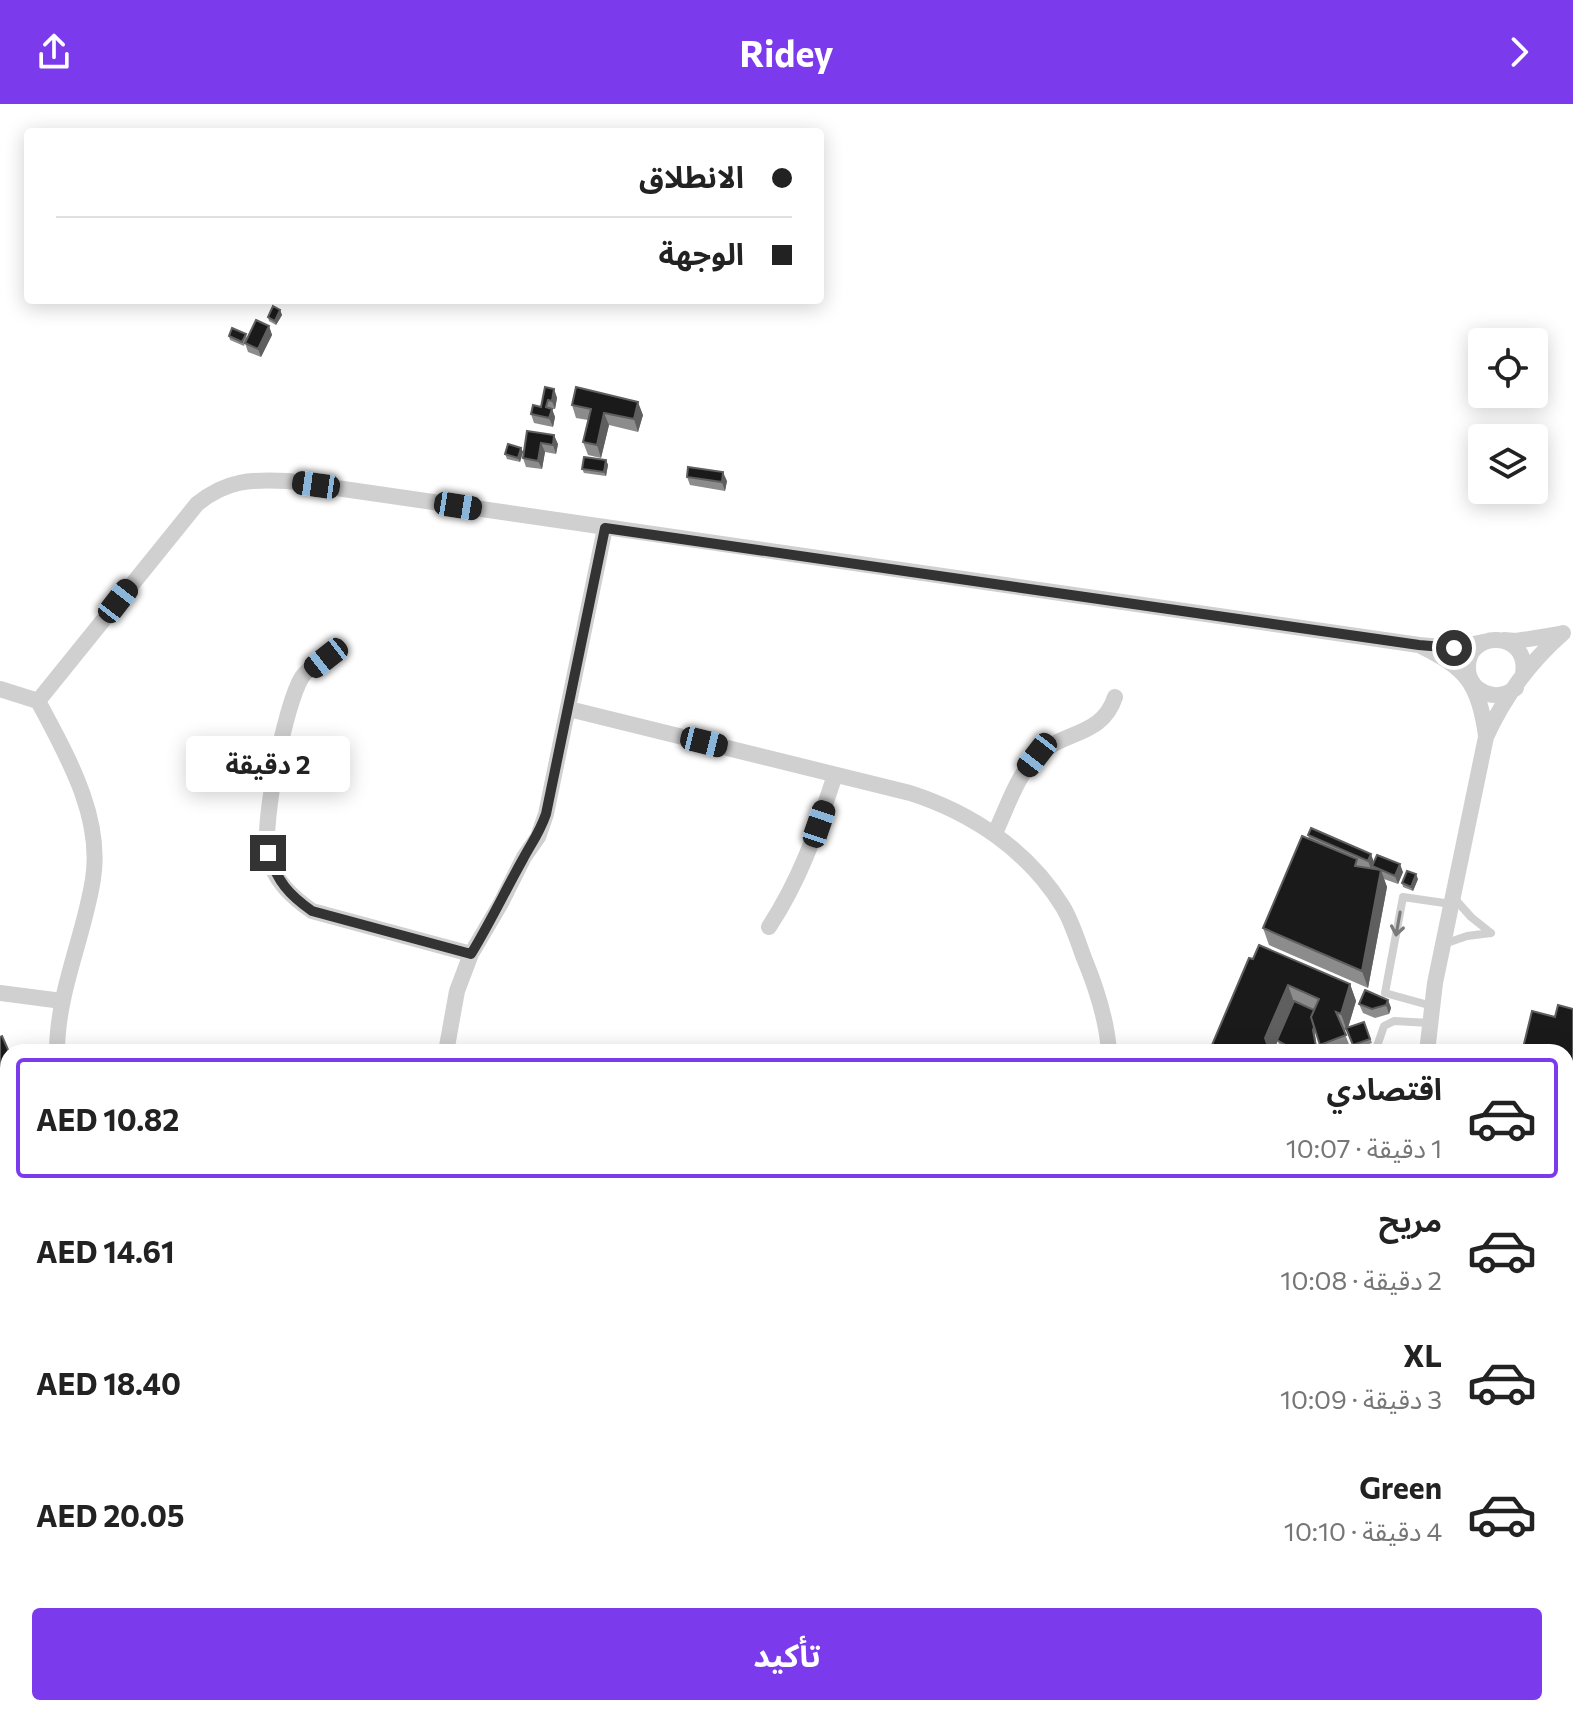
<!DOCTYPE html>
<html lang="ar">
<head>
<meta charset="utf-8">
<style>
  :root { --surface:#fff; --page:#f6f6f6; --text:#222; --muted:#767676; --line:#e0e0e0; --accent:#7c3aed }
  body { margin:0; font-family:Commissioner,"Noto Sans Arabic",sans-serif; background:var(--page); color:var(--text); direction:rtl; height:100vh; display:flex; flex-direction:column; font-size:30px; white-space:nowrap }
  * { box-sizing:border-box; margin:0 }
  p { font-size:26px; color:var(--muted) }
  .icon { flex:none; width:44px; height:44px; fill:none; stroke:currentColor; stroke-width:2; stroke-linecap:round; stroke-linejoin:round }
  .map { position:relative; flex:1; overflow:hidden; direction:ltr }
  .drawer { position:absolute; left:0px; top:940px; width:1574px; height:672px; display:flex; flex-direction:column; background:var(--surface); border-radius:24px 24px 0 0; box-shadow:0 4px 20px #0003; direction:rtl }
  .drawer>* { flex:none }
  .top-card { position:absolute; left:24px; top:24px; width:800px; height:176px; border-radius:8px; box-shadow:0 4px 20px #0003; direction:rtl; display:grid; align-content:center; height:176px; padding:0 32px; background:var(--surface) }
  .tools { position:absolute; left:1468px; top:224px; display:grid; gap:16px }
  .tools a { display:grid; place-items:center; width:80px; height:80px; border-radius:8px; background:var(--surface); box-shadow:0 4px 20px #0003; font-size:40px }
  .end { position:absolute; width:36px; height:36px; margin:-18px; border:10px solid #333; background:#fff; box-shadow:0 0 0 4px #fff }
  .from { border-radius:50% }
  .bubble { position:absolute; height:56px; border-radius:8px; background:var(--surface); box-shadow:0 4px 20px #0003; font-size:26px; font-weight:700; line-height:56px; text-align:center; direction:rtl }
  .car { position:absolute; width:24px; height:48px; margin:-24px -12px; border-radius:10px; box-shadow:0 0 6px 2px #0007; background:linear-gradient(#222 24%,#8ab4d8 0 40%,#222 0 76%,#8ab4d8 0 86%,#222 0) }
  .top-card b { display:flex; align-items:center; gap:28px; height:76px; font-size:30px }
  .top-card b+b { border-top:2px solid var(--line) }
  .top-card i { width:20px; height:20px; background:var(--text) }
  ul { padding:14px 0 0; list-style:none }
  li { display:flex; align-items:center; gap:24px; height:120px; margin:0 16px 12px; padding:0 16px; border:4px solid transparent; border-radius:8px }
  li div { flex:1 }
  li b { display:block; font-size:30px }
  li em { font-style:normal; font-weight:700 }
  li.selected { border-color:var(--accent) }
  li>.icon { width:72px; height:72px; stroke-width:1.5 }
  .action { display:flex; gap:16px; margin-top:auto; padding:16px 32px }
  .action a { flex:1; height:92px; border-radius:8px; background:var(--accent); color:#fff; font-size:32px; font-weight:700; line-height:92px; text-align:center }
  header { display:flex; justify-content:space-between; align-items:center; height:104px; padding:0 32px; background:var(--accent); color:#fff; font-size:36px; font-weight:700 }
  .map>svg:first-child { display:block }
  .green { fill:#e6ecdf }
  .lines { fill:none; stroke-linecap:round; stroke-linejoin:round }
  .service { stroke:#d0d0d0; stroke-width:8 }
  .minor { stroke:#d0d0d0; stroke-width:16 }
  .wall { fill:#8c8c8c }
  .shaded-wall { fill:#5f5f5f }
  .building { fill:#1a1a1a; stroke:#5f5f5f; stroke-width:2 }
  .oneway { stroke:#7a7a7a }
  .route { stroke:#333; stroke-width:10 }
</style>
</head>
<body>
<header><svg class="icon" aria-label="forward" viewBox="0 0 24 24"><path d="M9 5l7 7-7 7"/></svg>Ridey<svg class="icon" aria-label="share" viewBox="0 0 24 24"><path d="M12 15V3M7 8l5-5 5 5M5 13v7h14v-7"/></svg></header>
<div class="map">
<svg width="1573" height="1612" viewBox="0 0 1573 1612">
  <rect width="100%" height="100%" fill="#fff"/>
  <path class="green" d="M 0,1545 L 8,1545 L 8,1604 L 555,1604 L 563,1612 L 0,1612 Z"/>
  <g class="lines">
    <path class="service" d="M 1454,794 L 1471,813 L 1491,829
      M 1444,840 L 1467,832 L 1491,829
      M 1432,902 L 1385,889 L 1403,793 L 1451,800
      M 1375,948 L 1384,922 L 1394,917 L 1430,919
      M 1566,1301 L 1573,1303
      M 1566,1384 L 1573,1386
      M 633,1604 L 634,1612
      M 598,1612 L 608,1604
      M 803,1612 L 807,1611"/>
    <path class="minor" d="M 1504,536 L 1516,537 L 1560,530
      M 326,554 C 318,559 307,565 302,573 C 285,600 262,718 268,750 C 273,776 292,793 312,807 L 471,850
      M 1516,584 C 1505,592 1492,594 1480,586 C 1473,582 1468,573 1468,565 C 1466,525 1530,526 1523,570
      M 0,585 L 38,597 C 66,650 103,712 93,775 C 84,833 57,888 57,948
      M 38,597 L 197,400 C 226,376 252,375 288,377 L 1419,541
      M 569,605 L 910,689 C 972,709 1028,746 1063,803 C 1072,818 1078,838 1084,854 C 1096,883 1107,917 1109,948
      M 1486,632 C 1479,579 1466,564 1419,541 L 1454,544 L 1488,537
      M 995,729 C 1007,704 1017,671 1037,652 C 1064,626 1102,633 1115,593
      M 769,823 C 802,772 816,728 835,671
      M 0,889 L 62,897
      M 446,948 L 457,887 L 471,850 L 501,799 L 524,753 L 538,733 L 546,710 L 605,424
      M 1427,948 L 1435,879 L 1486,633 C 1504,593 1530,558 1563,529
      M 0,1132 L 8,1130
      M 0,1517 L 8,1517
      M 584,1604 L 592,1612
      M 1549,1604 L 1567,1612
      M 919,1612 L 926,1604
      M 1195,1612 L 1199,1604"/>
  </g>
  <path class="wall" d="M 280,206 L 282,211 L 276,221 L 269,217 L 268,213 Z
    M 269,222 L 272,231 L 261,253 L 248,248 L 245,239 L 244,242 L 230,236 L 229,232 L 246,230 L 247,235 Z
    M 554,285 L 557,294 L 555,305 L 552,305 L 555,313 L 553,323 L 534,319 L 531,310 L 541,303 Z
    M 572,301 L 643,311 L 638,328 L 609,321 L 601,354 L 588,351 L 583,338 L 588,316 L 576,314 Z
    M 527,327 L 558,340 L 556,350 L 545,348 L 542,365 L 526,363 L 523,354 Z
    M 521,344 L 523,348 L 520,358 L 507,355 L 505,350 Z
    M 606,356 L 608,361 L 606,372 L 584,369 L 582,365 Z
    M 687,373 L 727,377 L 725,387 L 690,381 Z
    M 1308,731 L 1371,750 L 1374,759 L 1403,768 L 1398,780 L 1384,775 L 1387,783 L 1368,884 L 1269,841 L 1263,824 L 1309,735 Z
    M 1418,775 L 1413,787 L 1403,783 L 1402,779 Z
    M 1249,854 L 1350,880 L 1356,897 L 1348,924 L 1364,918 L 1372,939 L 1354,945 L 1347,927 L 1343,925 L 1352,948 L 1323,948 L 1316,927 L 1315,930 L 1317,945 L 1319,948 L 1292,948 L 1279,941 L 1278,937 L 1273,948 Z
    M 1388,896 L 1391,904 L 1389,910 L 1375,914 L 1363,909 L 1359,900 Z
    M 1573,905 L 1573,1040 L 1570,1039 L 1566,1058 L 1566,948 L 1555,913 Z
    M 0,933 L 8,948 L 8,1007 L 0,1010 Z
    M 1566,1068 L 1573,1070 L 1573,1119 L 1566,1117 Z
    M 1573,1156 L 1573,1220 L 1566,1218 L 1566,1186 Z
    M 1566,1230 L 1573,1231 L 1573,1282 L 1566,1280 Z
    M 1566,1330 L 1573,1332 L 1573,1350 L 1566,1348 Z
    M 639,1604 L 726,1604 L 724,1612 L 712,1609 L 711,1612 L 664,1612 L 665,1610 Z"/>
  <path class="shaded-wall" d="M 280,206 L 282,211 L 276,221 L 275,217 Z
    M 269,222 L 272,231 L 261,253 L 258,245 Z
    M 554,285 L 557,294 L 555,305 L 552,297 Z
    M 638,298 L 643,311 L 638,328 L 634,315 Z
    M 552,305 L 555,313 L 553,323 L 549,314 Z
    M 604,309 L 609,321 L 601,354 L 597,341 Z
    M 554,331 L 558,340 L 556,350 L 553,341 Z
    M 541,339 L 545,348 L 542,365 L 538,357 Z
    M 521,344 L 523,348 L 520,358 L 518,354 Z
    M 606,356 L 608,361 L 606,372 L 604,368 Z
    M 723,368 L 727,377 L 725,387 L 722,378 Z
    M 1371,750 L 1374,759 L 1371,765 L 1368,757 Z
    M 1400,760 L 1403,768 L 1398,780 L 1395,772 Z
    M 1381,766 L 1387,783 L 1368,884 L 1362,867 Z
    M 1416,770 L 1418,775 L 1413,787 L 1411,783 Z
    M 1350,880 L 1356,897 L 1347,927 L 1341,910 Z
    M 1288,881 L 1294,898 L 1273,948 L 1270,948 L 1265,934 Z
    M 1388,896 L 1391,904 L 1389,910 L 1386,901 Z
    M 1566,1027 L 1570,1039 L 1566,1058 Z
    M 704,1604 L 710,1604 L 712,1609 L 711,1612 L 707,1612 Z"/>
  <path class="building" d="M 273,202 L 280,206 L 275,217 L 268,213 Z
    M 256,216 L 269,222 L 258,245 L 245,239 Z
    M 232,224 L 246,230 L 242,238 L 229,232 Z
    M 545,283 L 554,285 L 552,297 L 548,296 L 546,303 L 552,305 L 549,314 L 531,310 L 533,301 L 541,303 Z
    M 576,283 L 638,298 L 634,315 L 604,309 L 597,341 L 583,338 L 591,305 L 572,301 Z
    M 527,327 L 554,331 L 553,341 L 541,339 L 538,357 L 523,354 Z
    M 508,340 L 521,344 L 518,354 L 505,350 Z
    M 584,353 L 606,356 L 604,368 L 582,365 Z
    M 688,363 L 723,368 L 722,378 L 687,373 Z
    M 1311,724 L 1371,750 L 1368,757 L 1308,731 Z
    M 1302,732 L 1357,755 L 1355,762 L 1381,766 L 1362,867 L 1263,824 Z
    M 1377,751 L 1400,760 L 1395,772 L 1372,762 Z
    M 1407,767 L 1416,770 L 1411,783 L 1402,779 Z
    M 1259,841 L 1350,880 L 1341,910 L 1336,908 L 1346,931 L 1320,941 L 1311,913 L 1319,895 L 1288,881 L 1265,934 L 1270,948 L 1209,948 L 1249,854 L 1253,855 Z
    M 1365,886 L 1388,896 L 1386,901 L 1372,905 L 1359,900 Z
    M 1294,897 L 1314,906 L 1311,913 L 1314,923 L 1313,926 L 1316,943 L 1319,948 L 1298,948 L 1277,936 Z
    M 1558,901 L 1573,905 L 1573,983 L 1566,982 L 1566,948 L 1522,948 L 1532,907 L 1555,913 Z
    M 1364,918 L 1370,935 L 1353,941 L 1346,924 Z
    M 2,932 L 9,948 L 8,960 L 7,961 L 8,964 L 8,981 L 5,982 L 7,987 L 0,990 L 0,933 Z
    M 1566,997 L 1573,999 L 1573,1024 L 1566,1023 Z
    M 1566,1068 L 1573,1070 L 1573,1104 L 1566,1102 Z
    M 1573,1156 L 1573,1216 L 1566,1214 L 1566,1186 Z
    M 1566,1230 L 1573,1231 L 1573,1266 L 1566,1264 Z
    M 1566,1330 L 1573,1332 L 1573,1346 L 1566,1344 Z
    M 666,1606 L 682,1609 L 682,1612 L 664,1612 Z"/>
  <defs><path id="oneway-shaft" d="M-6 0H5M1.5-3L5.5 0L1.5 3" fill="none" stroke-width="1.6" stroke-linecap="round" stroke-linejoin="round" transform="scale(2)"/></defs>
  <use class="oneway" href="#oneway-shaft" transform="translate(1398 820) rotate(100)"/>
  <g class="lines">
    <path class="route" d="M 268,749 C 278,778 288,790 312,807 L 471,850 C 490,819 505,787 523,755 C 532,738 539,730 546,710 L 605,424 L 1419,541 L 1454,544"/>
  </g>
</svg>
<div class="tools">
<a><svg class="icon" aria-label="locate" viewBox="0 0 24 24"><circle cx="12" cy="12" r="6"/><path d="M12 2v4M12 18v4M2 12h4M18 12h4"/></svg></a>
<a><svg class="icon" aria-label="layers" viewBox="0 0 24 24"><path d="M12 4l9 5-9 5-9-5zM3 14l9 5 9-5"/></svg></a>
</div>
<i class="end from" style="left:1454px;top:544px"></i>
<i class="end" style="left:268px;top:749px"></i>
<div class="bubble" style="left:186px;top:632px;width:164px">2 دقيقة</div>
<i class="car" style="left:316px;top:381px;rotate:278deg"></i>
<i class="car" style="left:458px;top:402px;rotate:99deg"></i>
<i class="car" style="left:118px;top:497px;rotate:38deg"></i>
<i class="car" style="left:326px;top:554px;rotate:232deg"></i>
<i class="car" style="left:704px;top:638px;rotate:104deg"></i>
<i class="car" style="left:1037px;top:651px;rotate:218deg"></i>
<i class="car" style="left:819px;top:720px;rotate:19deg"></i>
<div class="top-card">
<b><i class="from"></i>الانطلاق</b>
<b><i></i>الوجهة</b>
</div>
<section class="drawer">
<ul>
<li class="selected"><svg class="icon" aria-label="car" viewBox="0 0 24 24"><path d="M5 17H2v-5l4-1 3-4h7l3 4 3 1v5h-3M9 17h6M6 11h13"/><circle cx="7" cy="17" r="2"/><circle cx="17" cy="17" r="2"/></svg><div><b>اقتصادي</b><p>1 دقيقة · 10:07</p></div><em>AED 10.82</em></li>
<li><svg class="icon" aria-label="car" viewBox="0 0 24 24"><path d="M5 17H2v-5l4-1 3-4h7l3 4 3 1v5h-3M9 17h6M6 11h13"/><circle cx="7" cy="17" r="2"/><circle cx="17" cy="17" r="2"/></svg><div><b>مريح</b><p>2 دقيقة · 10:08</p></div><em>AED 14.61</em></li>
<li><svg class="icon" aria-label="car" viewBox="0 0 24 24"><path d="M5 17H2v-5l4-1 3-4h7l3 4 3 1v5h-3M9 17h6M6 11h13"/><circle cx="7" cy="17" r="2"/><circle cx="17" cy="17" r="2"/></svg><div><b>XL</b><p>3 دقيقة · 10:09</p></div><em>AED 18.40</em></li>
<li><svg class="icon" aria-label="car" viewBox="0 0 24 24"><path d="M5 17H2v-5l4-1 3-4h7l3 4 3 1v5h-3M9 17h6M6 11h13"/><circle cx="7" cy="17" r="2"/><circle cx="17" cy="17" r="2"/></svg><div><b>Green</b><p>4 دقيقة · 10:10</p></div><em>AED 20.05</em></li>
</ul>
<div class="action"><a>تأكيد</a></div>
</section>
</div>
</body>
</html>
